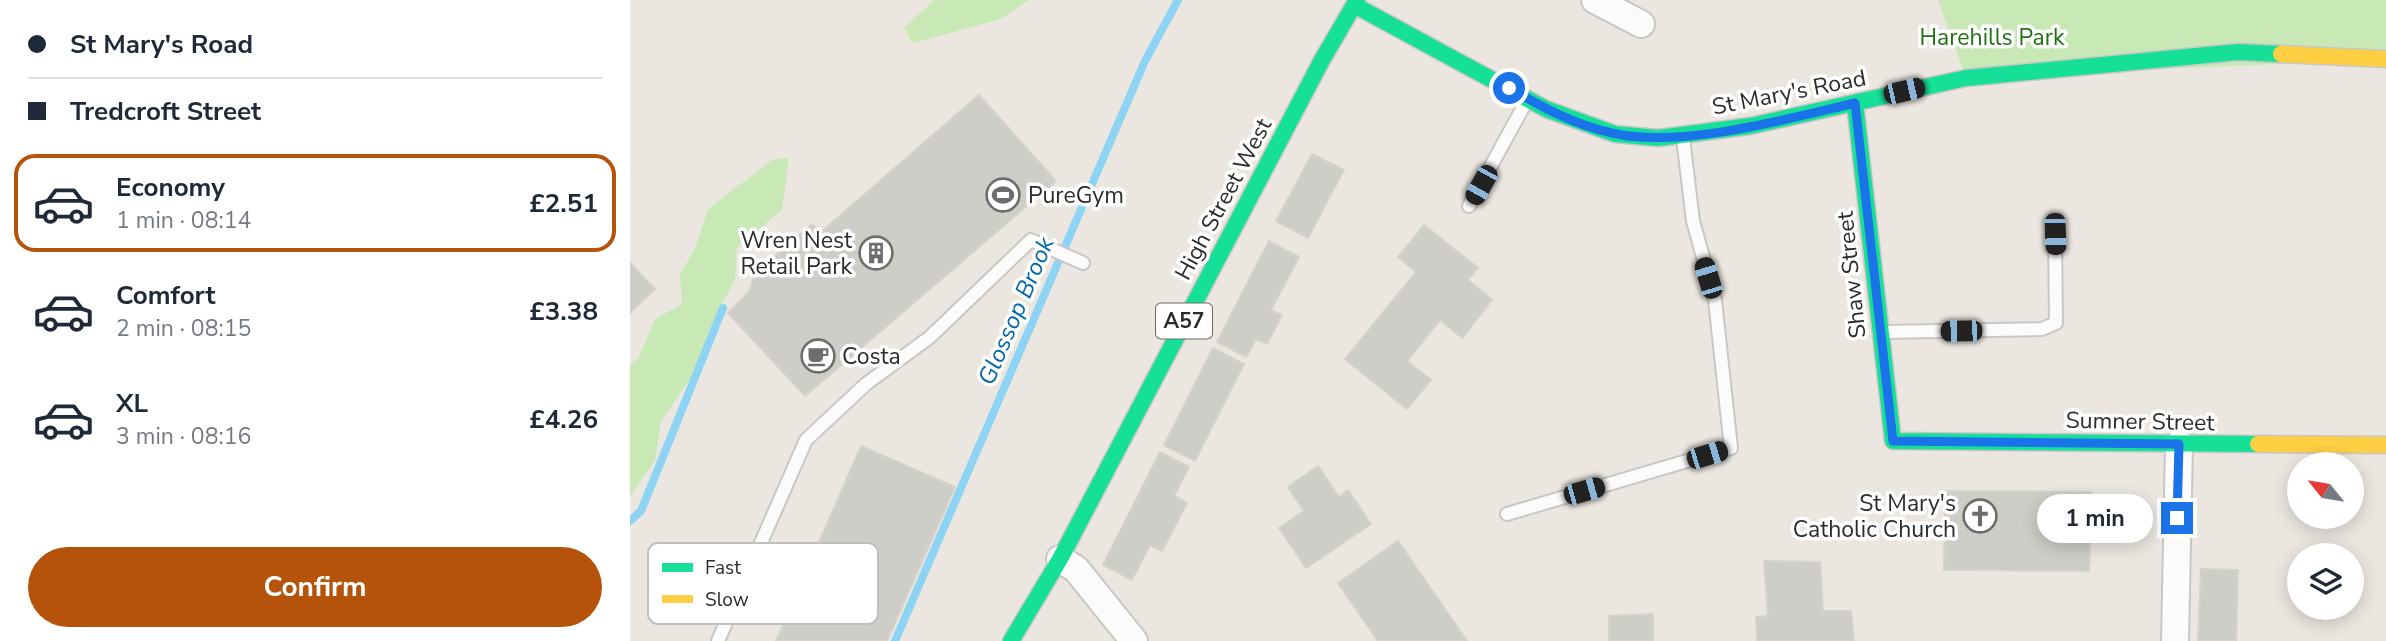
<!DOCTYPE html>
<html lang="en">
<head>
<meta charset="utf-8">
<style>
  :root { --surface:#fff; --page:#f2f2f3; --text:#1f2937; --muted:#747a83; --line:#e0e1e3; --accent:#b45309 }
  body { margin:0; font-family:"Nunito Sans",sans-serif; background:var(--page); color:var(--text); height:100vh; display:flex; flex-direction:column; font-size:26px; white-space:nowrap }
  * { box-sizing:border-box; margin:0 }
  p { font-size:23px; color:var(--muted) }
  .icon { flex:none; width:38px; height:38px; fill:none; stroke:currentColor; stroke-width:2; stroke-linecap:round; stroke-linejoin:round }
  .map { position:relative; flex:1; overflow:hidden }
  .details { display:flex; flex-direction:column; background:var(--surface); width:630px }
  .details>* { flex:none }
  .top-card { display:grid; align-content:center; height:154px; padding:0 28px; background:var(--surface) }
  .needle { width:46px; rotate:300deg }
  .controls { position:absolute; left:1657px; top:452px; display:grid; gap:14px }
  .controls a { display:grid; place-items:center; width:77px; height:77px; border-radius:50%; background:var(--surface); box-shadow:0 4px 18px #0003; font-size:35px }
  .end { position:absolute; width:32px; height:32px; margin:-16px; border:9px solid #1a73e8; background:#fff; box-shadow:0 0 0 4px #fff }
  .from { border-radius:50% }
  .bubble { position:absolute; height:49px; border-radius:24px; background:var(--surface); box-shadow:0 4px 18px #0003; font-size:23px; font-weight:700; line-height:49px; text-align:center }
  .car { position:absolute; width:21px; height:42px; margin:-21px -10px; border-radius:9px; box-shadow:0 0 5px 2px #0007; background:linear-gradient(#222 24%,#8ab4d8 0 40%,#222 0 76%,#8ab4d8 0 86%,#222 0) }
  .top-card b { display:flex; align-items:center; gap:24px; height:66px; font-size:26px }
  .top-card b+b { border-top:2px solid var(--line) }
  .top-card i { width:18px; height:18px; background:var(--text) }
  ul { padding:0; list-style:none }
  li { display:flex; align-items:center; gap:21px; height:98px; margin:0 14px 10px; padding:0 14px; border:4px solid transparent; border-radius:21px }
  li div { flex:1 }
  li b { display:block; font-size:26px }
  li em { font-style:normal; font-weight:700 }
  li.active { border-color:var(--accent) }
  li>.icon { width:63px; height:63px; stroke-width:1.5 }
  .primary-button { display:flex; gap:14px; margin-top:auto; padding:14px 28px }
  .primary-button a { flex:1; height:80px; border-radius:42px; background:var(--accent); color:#fff; font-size:28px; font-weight:700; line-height:80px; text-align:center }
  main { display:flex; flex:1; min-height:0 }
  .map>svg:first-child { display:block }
  .green { fill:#c8e9b6 }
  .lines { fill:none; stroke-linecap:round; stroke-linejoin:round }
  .stream { stroke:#8dd3f3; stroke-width:8 }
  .building { fill:#cfcdc8; stroke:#d5d2cc; stroke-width:2 }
  .lane-casing { stroke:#c8c6c6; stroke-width:16 }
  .street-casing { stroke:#c8c6c6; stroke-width:30 }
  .fast-casing { stroke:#c8c6c6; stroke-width:19 }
  .slow-casing { stroke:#c8c6c6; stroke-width:19 }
  .lane { stroke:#fcfbfa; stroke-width:12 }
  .street { stroke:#fcfbfa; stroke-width:26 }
  .fast { stroke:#16e098; stroke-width:16 }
  .slow { stroke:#ffcf43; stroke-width:16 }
  .route { stroke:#1a73e8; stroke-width:9 }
  .labels { text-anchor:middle; stroke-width:7; stroke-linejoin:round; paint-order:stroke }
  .shield { fill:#fff; stroke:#6b6b6b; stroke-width:2 }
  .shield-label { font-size:21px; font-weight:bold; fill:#2b2b2b }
  .park-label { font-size:23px; fill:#217113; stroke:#fff }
  .street-label { font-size:23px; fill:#2b2b2b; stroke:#fff }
  .poi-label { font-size:23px; fill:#2b2b2b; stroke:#fff; text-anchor:start }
  .water-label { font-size:24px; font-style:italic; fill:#0067ab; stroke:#fff }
  .key { fill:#fff; stroke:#bfbfbf; stroke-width:2 }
  .key-label { font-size:19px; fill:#2b2b2b }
</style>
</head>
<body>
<main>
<section class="details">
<div class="top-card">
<b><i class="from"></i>St Mary's Road</b>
<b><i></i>Tredcroft Street</b>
</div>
<ul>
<li class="active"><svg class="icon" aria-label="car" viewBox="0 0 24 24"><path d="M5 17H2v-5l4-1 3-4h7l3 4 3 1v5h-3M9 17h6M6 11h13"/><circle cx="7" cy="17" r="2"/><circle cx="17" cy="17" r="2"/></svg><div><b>Economy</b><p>1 min · 08:14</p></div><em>£2.51</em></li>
<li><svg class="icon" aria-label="car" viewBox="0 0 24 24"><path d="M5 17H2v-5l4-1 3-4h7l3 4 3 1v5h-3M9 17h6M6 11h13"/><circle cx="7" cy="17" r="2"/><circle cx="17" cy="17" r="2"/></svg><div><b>Comfort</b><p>2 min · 08:15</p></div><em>£3.38</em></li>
<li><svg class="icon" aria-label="car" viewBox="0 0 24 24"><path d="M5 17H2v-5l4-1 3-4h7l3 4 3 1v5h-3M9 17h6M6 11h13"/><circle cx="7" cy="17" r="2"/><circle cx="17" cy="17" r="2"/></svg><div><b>XL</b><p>3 min · 08:16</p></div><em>£4.26</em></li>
</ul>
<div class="primary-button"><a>Confirm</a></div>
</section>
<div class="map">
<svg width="1756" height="641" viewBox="0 0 1756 641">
  <rect width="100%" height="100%" fill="#ebe7e0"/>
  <path class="green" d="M 304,0 L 399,0 L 371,19 L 283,43 L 274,28 Z
    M 1308,0 L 1756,0 L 1756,59 L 1336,78 Z
    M 159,158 L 152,210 L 107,247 L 105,279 L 87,314 L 76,356 L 31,421 L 25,461 L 0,496 L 0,365 L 8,359 L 25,319 L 52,304 L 50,274 L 65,249 L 78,209 L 144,159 Z"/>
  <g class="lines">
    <path class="stream" d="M 0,521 L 11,511 L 93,308
      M 265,641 L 515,61 L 548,0"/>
  </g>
  <path class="building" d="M 349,95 L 426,181 L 175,396 L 98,313 L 119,292 L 125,273 L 182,224 L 191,232 Z
    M 682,154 L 714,170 L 678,238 L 646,221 Z
    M 794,225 L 848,268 L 838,280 L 862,300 L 832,338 L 810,320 L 777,361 L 801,380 L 777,409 L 715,359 L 786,272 L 768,257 Z
    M 639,241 L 669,257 L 641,310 L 652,315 L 637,344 L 626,339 L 616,357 L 587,342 Z
    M 0,263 L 25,289 L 0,313 Z
    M 583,348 L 614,364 L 565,461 L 534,445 Z
    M 231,446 L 325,487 L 257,641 L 146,641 Z
    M 530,452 L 559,467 L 544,496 L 557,503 L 532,551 L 520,545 L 502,580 L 473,565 Z
    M 688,466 L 709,497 L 718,490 L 741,524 L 676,568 L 649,528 L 674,511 L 658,487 Z
    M 1315,491 L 1461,492 L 1460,504 L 1480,504 L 1492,517 L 1491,530 L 1483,538 L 1460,537 L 1459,571 L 1314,570 Z
    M 768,541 L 837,641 L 748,641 L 708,583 Z
    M 1134,561 L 1190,562 L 1193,611 L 1221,611 L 1224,641 L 1127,641 L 1126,617 L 1138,616 Z
    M 1571,569 L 1608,570 L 1606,641 L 1568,641 Z
    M 1023,614 L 1023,641 L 979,641 L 979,616 Z"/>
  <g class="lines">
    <defs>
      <path id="lane" d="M 839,206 L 896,102
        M 1254,332 L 1412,329 L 1426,323 L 1425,234
        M 877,514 L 1101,448 L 1085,300 L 1063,221 L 1053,138
        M 88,641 L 176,440 L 236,384 L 300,337 L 401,240 L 453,263"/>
      <path id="street" d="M 965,0 L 1011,24
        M 430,559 L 446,569 L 504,641
        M 1545,641 L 1549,444"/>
      <path id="fast" d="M 724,5 L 916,109 L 985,134 L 1028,138 L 1120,126 L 1336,78 L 1608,52 L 1651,54
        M 1225,103 L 1263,441 L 1628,444
        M 381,641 L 430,559 L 692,60 L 727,0"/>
      <path id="slow" d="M 1651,54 L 1756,59
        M 1628,444 L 1756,445"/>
    </defs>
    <use href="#lane" class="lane-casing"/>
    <use href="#street" class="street-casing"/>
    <use href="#fast" class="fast-casing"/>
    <use href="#slow" class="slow-casing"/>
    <use href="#lane" class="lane"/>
    <use href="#street" class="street"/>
    <use href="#fast" class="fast"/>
    <use href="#slow" class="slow"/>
  </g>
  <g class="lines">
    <path class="route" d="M 879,88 C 912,107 945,125 982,133 C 1050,149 1157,119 1225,103 L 1263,441 L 1549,444 L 1547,518"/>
  </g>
  <defs>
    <symbol id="stadium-ring" viewBox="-11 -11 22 22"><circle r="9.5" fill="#fff" stroke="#6e6d6a" stroke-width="1.5"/><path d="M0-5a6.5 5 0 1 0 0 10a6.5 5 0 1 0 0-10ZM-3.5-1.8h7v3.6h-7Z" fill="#6e6d6a"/></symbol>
    <symbol id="building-ring" viewBox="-11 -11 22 22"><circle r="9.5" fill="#fff" stroke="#6e6d6a" stroke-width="1.5"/><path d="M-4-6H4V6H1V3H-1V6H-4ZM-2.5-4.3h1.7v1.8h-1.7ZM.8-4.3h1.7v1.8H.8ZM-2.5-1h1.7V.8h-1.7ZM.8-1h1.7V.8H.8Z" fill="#6e6d6a"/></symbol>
    <symbol id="cafe-ring" viewBox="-11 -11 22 22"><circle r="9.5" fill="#fff" stroke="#6e6d6a" stroke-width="1.5"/><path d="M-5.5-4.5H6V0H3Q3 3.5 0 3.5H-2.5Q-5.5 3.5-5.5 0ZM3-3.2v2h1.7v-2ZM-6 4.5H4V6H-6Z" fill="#6e6d6a"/></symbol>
    <symbol id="church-ring" viewBox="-11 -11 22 22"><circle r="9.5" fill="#fff" stroke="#6e6d6a" stroke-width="1.5"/><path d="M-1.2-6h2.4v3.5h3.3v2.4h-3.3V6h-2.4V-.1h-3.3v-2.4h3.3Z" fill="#6e6d6a"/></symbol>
  </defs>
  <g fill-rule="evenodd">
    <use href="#stadium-ring" x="354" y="176" width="38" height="38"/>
    <use href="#building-ring" x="227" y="234" width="38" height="38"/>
    <use href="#cafe-ring" x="169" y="337" width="38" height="38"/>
    <use href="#church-ring" x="1331" y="497" width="38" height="38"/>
  </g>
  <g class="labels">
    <rect class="shield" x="526" y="303.5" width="56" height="35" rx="5"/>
    <g class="shield-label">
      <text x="554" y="328">A57</text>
    </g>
    <g class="park-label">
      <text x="1362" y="45">Harehills Park</text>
    </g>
    <g class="street-label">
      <text transform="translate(1159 92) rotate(-11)" y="8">St Mary's Road</text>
      <text transform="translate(593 199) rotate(-62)" y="8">High Street West</text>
      <text transform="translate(1221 275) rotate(-96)" y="8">Shaw Street</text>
      <text transform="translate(1510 421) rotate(1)" y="8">Sumner Street</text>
    </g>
    <g class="poi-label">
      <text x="398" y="203">PureGym</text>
      <text x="222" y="248" text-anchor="end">Wren Nest<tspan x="222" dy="26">Retail Park</tspan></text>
      <text x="212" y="364">Costa</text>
      <text x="1326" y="511" text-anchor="end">St Mary's<tspan x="1326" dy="26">Catholic Church</tspan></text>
    </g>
    <g class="water-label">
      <text transform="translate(386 311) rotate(-67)" y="8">Glossop Brook</text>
    </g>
  </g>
  <rect x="18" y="543" width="230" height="81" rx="10" class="key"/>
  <rect x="32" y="563" width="31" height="9" fill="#16e098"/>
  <rect x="32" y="595" width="31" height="8" fill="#ffcf43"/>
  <g class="key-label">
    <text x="75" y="574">Fast</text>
    <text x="75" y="606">Slow</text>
  </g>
</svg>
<div class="controls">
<a><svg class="needle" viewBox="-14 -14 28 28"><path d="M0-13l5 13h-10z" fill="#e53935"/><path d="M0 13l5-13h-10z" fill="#747a83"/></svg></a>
<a><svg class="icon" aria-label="layers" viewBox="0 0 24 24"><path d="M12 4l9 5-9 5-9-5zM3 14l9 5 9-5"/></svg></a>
</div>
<i class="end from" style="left:879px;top:88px"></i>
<i class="end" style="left:1547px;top:518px"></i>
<div class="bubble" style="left:1407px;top:494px;width:116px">1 min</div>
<i class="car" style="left:1274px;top:91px;rotate:77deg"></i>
<i class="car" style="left:851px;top:185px;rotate:209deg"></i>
<i class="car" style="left:1425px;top:234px;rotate:178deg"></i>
<i class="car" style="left:1078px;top:278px;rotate:343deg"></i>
<i class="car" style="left:1331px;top:331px;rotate:269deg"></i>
<i class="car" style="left:1077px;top:455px;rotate:73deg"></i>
<i class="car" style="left:954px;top:491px;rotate:74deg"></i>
</div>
</main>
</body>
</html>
